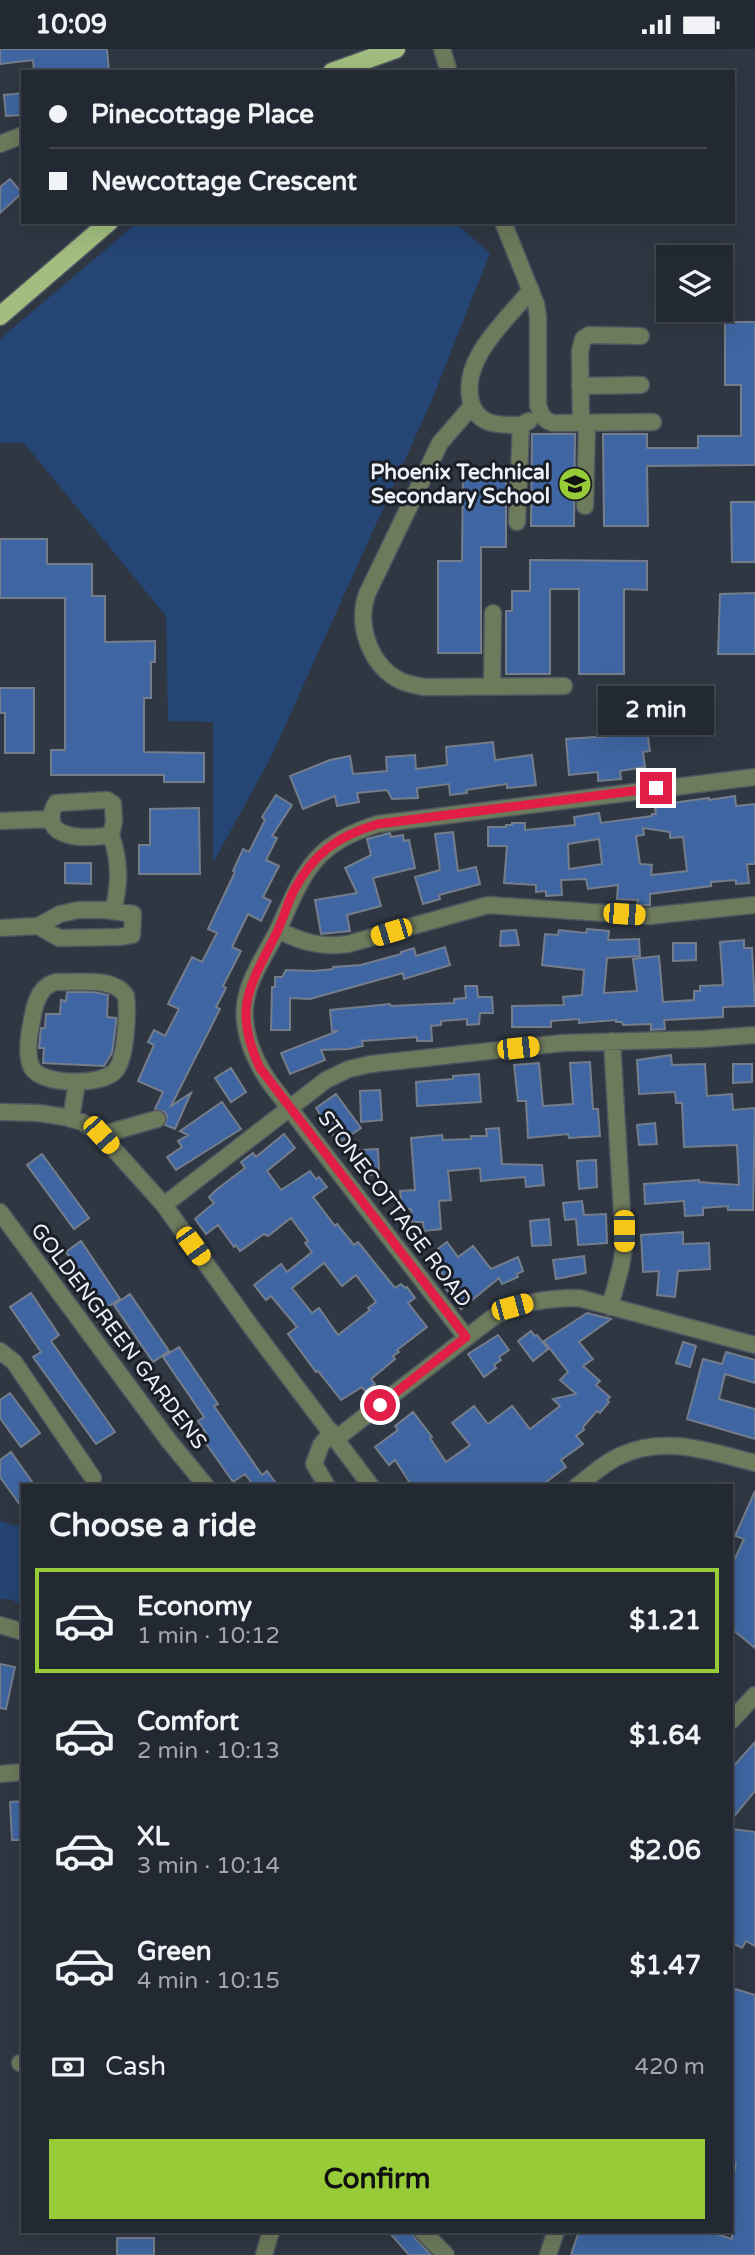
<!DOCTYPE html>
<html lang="en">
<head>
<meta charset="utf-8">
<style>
  :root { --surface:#232932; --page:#2f353e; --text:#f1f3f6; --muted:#a3a6ac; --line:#40454d; --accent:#97cc38 }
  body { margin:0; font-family:"Varela Round",sans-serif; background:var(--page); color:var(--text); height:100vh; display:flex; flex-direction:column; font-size:26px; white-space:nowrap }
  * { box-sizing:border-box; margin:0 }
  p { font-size:23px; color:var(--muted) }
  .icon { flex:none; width:38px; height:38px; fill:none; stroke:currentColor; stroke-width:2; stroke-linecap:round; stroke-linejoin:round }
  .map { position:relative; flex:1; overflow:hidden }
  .side { position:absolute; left:21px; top:1435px; width:712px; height:749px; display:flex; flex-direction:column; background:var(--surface); border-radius:0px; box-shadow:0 7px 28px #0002,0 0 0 2px var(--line) }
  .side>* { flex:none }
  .banner { position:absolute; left:21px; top:21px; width:714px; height:154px; border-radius:0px; box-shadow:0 7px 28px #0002,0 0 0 2px var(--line); display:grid; align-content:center; height:154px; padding:0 28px; background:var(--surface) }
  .controls { position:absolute; left:656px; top:196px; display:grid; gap:14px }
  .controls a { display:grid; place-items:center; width:77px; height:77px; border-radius:0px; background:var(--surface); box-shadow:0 7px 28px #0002,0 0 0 2px var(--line); font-size:35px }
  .end { position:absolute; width:32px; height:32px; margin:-16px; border:9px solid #e11d48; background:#fff; box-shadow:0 0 0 4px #fff }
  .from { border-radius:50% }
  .bubble { position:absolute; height:49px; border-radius:0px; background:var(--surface); box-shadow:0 7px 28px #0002,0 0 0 2px var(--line); font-size:23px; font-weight:700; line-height:49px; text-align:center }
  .car { position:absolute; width:21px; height:42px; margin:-21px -10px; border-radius:9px; box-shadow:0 0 5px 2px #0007; background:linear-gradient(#f5c518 24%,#345 0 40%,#f5c518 0 76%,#345 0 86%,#f5c518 0) }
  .banner b { display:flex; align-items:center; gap:24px; height:66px; font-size:26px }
  .banner b+b { border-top:2px solid var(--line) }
  .banner i { width:18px; height:18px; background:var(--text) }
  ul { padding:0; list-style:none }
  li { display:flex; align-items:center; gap:21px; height:105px; margin:0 14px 10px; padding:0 14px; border:4px solid transparent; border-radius:0px }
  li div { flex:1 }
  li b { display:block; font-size:26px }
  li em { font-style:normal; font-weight:700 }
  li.current { border-color:var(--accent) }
  li>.icon { width:63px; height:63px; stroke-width:1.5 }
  h2 { padding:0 28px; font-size:32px; line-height:84px }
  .pay { display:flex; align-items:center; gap:18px; height:77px; padding:0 28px; font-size:26px }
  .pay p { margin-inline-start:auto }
  .cta { display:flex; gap:14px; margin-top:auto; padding:14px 28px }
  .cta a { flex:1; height:80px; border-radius:0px; background:var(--accent); color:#111; font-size:28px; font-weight:700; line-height:80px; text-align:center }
  .status { display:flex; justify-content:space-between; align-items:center; height:49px; padding:0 35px; background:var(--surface); direction:ltr }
  .status svg { height:19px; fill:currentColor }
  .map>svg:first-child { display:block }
  .green { fill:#254574 }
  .building { fill:#3f66a2; stroke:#747d8b; stroke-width:2; fill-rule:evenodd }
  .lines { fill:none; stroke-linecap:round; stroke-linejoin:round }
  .minor-casing { stroke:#4d5560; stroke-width:19 }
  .major-casing { stroke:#4d5560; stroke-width:21 }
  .minor { stroke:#6d7a5c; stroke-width:16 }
  .major { stroke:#a2bd7f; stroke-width:18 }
  .route { stroke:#e11d48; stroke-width:9 }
  .labels { text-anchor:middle; stroke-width:6; stroke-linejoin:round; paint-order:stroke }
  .poi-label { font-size:21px; font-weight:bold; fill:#ecf1f9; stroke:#1b1e24; text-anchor:end }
  .street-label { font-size:21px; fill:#ecf1f9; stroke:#1b1e24 }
</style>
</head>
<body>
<div class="status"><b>10:09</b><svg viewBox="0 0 49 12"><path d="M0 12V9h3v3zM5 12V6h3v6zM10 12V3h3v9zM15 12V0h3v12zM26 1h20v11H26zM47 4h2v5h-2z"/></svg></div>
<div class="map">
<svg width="755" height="2206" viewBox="0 0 755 2206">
  <rect width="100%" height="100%" fill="#2f3743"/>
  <path class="green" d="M 138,173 L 454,173 L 490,204 L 432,351 L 271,708 L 213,814 L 213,673 L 168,672 L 166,567 L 24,394 L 0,394 L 0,290 Z
    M 0,1472 L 23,1479 L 23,1556 L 9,1550 L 0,1550 Z"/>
  <path class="building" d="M 0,0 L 107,0 L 109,23 L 34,23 L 33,11 L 0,15 Z
    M 23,44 L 23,66 L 6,67 L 4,46 Z
    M 10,130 L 22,144 L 0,164 L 0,138 Z
    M 725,273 L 755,273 L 755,416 L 647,417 L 648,477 L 604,477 L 603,385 L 647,385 L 647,399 L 698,399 L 698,387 L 741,387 L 741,336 L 725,336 Z
    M 532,385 L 575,385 L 574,477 L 531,477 Z
    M 463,422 L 506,422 L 506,498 L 481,498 L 481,604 L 438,604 L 438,512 L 462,512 Z
    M 731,453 L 755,453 L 755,513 L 732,513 Z
    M 0,490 L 47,490 L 47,515 L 92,515 L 92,547 L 105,547 L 105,593 L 155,592 L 155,613 L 151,613 L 151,649 L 144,649 L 144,703 L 204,704 L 204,733 L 164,733 L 164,726 L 51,726 L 51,701 L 65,701 L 65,549 L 0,549 Z
    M 530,511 L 647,512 L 647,541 L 624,540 L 624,625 L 579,625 L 579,540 L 550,540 L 550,625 L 506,625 L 506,562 L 512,562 L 512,542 L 530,542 Z
    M 755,544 L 755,605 L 718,605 L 720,545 Z
    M 0,639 L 34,639 L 34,704 L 5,704 L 5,664 L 0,664 Z
    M 646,675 L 650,702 L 643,703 L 645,718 L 620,722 L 621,730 L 598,732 L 598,723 L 569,726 L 566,690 L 626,686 L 625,678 Z
    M 493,693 L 495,711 L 532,706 L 536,736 L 507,739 L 507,735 L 466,741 L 467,744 L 450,746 L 449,735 L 417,739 L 418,749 L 392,750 L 387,741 L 357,744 L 359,753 L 337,757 L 335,747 L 303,760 L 290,727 L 330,711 L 350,707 L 353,725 L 387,722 L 386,708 L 415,706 L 416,720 L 447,716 L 446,698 Z
    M 276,746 L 292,756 L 272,787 L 277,789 L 266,811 L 279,817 L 263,848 L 271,852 L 261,872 L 248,865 L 232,898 L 241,902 L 223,937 L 226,939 L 216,958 L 220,960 L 171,1057 L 191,1044 L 175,1080 L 165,1076 L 167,1068 L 165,1063 L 155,1060 L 163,1043 L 138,1032 L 154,996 L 148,993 L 154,981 L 165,987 L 179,960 L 168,955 L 192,908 L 202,913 L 217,884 L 208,880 L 235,823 L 233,822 L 243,800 L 249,803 L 265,771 L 262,768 Z
    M 735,747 L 736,757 L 755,755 L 755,815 L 747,815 L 749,834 L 736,835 L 736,831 L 711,833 L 711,837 L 650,845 L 650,856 L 637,856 L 638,851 L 617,850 L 618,836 L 588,840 L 586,830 L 561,831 L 562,846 L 546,847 L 546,842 L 536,843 L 536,836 L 504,834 L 507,797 L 488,797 L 488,778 L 506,778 L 506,776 L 512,776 L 512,774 L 525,774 L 525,781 L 575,776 L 574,768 L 599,764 L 601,774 L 652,767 L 652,765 L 656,765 L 655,759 L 665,755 L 709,749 L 709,751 ZM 643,779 L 670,783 L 670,789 L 683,788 L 687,822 L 651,826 L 652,816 L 640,815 L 636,787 L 644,786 ZM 599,790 L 602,815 L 569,820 L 568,795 Z
    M 199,759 L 200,825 L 139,825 L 139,796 L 150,796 L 150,760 Z
    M 453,783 L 458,822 L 476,818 L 480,835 L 439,846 L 440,850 L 423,855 L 415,828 L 440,821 L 435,785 Z
    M 390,784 L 391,788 L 403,786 L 404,792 L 409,791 L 415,819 L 373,829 L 381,857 L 347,866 L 350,882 L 321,885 L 315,851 L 357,844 L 345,819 L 371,806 L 367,790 Z
    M 65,814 L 91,814 L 91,835 L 65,834 Z
    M 587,880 L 609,882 L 608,891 L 639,890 L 640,907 L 607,909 L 604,944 L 637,942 L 633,910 L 659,907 L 663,953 L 694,951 L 694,942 L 700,942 L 700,937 L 723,936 L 720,893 L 744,891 L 744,899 L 752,899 L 755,957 L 723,958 L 723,968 L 664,971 L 665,980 L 651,981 L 651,975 L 623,976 L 622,973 L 616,973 L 616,971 L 579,974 L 579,970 L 551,972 L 551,978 L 512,978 L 512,957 L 564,956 L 563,948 L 582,946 L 584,921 L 542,916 L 545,885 L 558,886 L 559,881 L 586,884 Z
    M 516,881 L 519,896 L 500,897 L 501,882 Z
    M 673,894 L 696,894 L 696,911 L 673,912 Z
    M 445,898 L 450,916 L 404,930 L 403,924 L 310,950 L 290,949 L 290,981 L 271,981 L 272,938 L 275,938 L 275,928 L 282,928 L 286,921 L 314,922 L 333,920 L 333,918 L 361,916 L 401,905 L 401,903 L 414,899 L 416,907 Z
    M 465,937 L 477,937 L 478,948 L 492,948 L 493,964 L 480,964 L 479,975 L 467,976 L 467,970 L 441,972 L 441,976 L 431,977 L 432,992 L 417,992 L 417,988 L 362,992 L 363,997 L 348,1000 L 321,1001 L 325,1011 L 290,1025 L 281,1004 L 338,982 L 332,982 L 330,961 L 390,955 L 391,957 L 454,954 L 454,950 L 466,949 Z
    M 67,943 L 94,943 L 108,946 L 107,968 L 116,969 L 116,974 L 112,1004 L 104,1017 L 43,1014 L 44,999 L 39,999 L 41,979 L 45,979 L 46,965 L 60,965 L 61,951 L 66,952 Z
    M 671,1006 L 672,1016 L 705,1015 L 707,1047 L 732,1045 L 733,1061 L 755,1059 L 753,1161 L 728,1161 L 728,1157 L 703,1159 L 703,1166 L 685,1167 L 684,1152 L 645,1155 L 644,1135 L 699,1131 L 699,1133 L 739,1136 L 737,1096 L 684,1098 L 682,1054 L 676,1054 L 675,1043 L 639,1045 L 637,1011 Z
    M 590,1013 L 593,1060 L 598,1060 L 600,1087 L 569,1089 L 568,1085 L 528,1089 L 526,1052 L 518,1052 L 514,1016 L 539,1014 L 543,1057 L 573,1055 L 570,1014 Z
    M 733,1015 L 752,1015 L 752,1033 L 733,1034 Z
    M 231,1019 L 246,1043 L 231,1053 L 215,1029 Z
    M 479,1025 L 481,1053 L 417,1057 L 416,1033 L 453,1030 L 453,1027 Z
    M 380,1041 L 382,1071 L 361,1073 L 360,1042 Z
    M 336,1045 L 361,1079 L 342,1092 L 338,1087 L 335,1089 L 316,1059 Z
    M 222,1053 L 241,1080 L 176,1121 L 167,1108 L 182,1098 L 178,1092 L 188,1086 L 180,1082 Z
    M 655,1074 L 657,1095 L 639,1096 L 637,1076 Z
    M 499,1079 L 502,1115 L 542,1116 L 544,1136 L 526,1138 L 525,1128 L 481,1132 L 480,1119 L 448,1122 L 451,1151 L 439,1152 L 441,1180 L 424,1182 L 423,1173 L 412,1173 L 411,1160 L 402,1160 L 400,1142 L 415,1141 L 411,1089 L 442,1086 L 443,1091 L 471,1090 L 471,1087 L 487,1087 L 486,1080 Z
    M 284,1085 L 295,1099 L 267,1122 L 281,1141 L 310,1122 L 316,1130 L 319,1128 L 327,1138 L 313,1148 L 335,1177 L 337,1175 L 354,1196 L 358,1193 L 395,1239 L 401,1235 L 405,1239 L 407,1238 L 415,1249 L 408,1254 L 427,1278 L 397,1301 L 399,1303 L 393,1307 L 395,1310 L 371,1330 L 375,1335 L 365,1342 L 362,1338 L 341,1351 L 318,1322 L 316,1323 L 288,1285 L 297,1278 L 271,1247 L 266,1251 L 254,1236 L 281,1215 L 287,1223 L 312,1203 L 305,1194 L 308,1192 L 291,1169 L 268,1187 L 264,1185 L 240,1202 L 236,1196 L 234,1198 L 218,1176 L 206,1185 L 195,1170 L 214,1154 L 209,1148 L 216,1141 L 245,1119 L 241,1113 L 253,1104 L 256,1108 ZM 324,1214 L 342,1237 L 356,1226 L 376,1253 L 368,1259 L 370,1261 L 338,1286 L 319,1259 L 312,1264 L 292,1239 Z
    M 378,1100 L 379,1125 L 369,1126 L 361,1123 L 360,1101 Z
    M 42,1105 L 89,1169 L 74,1180 L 27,1116 Z
    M 596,1111 L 597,1138 L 579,1140 L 577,1112 Z
    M 582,1152 L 584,1166 L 606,1165 L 607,1194 L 578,1196 L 576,1170 L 565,1171 L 563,1154 Z
    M 549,1170 L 551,1196 L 532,1197 L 530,1172 Z
    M 683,1183 L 683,1195 L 709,1194 L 710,1220 L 678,1222 L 675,1248 L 657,1246 L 659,1222 L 643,1223 L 641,1186 Z
    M 81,1192 L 120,1250 L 104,1260 L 66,1203 Z
    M 447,1193 L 458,1208 L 473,1197 L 491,1220 L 518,1208 L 523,1222 L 517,1225 L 518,1228 L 502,1235 L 499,1229 L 461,1260 L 446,1240 L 451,1236 L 429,1207 Z
    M 584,1207 L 586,1224 L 556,1230 L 553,1211 Z
    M 31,1244 L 59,1286 L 51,1292 L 115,1383 L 96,1395 L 33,1308 L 41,1303 L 10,1258 Z
    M 130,1245 L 169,1302 L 153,1313 L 114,1256 Z
    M 587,1264 L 611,1270 L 579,1293 L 593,1310 L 583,1317 L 600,1332 L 596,1336 L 610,1348 L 607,1351 L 609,1353 L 600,1364 L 597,1362 L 583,1378 L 584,1381 L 576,1387 L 583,1395 L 561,1411 L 566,1418 L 541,1437 L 412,1437 L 395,1411 L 389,1416 L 375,1398 L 398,1381 L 395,1377 L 413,1363 L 432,1388 L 430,1389 L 446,1413 L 470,1396 L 452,1374 L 474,1357 L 488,1375 L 512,1357 L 530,1380 L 560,1357 L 553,1350 L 576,1345 L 560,1331 L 568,1323 L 544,1292 Z
    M 531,1282 L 535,1287 L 537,1286 L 548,1300 L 533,1312 L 518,1292 Z
    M 498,1286 L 509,1301 L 499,1308 L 501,1311 L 494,1316 L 496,1319 L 484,1328 L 468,1305 Z
    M 683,1293 L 696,1297 L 690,1318 L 676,1314 Z
    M 179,1298 L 218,1355 L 214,1357 L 262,1426 L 267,1422 L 278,1437 L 246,1437 L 251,1433 L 245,1425 L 233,1433 L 200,1386 L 206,1384 L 198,1372 L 204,1368 L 163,1308 Z
    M 726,1303 L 755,1311 L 755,1334 L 725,1325 L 719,1350 L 755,1360 L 755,1390 L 687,1370 L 703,1310 L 722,1315 Z
    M 10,1344 L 40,1384 L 21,1398 L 0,1369 L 0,1351 Z
    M 11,1403 L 35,1437 L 23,1437 L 23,1460 L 0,1428 L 0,1411 Z
    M 755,1442 L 755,1599 L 732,1580 L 732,1516 L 744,1490 L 735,1487 Z
    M 0,1615 L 15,1618 L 6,1660 L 0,1659 Z
    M 755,1693 L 755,1742 L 732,1770 L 732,1719 Z
    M 23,1752 L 23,1791 L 12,1791 L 10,1753 Z
    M 732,1780 L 755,1783 L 755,1897 L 746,1892 L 742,1899 L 732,1894 Z
    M 732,1939 L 755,1946 L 755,2206 L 571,2206 L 579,2182 L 707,2182 L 732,2190 L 732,2133 L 736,2115 L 732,2113 Z
    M 388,2182 L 412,2182 L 415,2189 L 431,2206 L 409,2206 Z
    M 117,2189 L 154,2189 L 154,2206 L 117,2206 Z"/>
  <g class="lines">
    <defs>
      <path id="minor" d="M 442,0 L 449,23
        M 0,95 L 23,86
        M 503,173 L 536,255 L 538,268 L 538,356 C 541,366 543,371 553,374 L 653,373
        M 580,337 L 641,336
        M 472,357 L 440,394 L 367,545 C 356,576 370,617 401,632 C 408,635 416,636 423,638 L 564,637
        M 581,374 L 580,302 L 583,290 L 589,286 L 641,287
        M 521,376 C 501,376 478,378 471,353 C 460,310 506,272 531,241
        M 585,457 L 587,374
        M 517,473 L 521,376 L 529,372
        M 492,638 L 493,564
        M 107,751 L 113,755 L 114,773 L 111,786 C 90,790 35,792 56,754 Z
        M 0,772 L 52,770
        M 111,786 C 120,812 120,835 113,862
        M 0,879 L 38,877 L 60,865 L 78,861 L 105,861 L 133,865 L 132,886 L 118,888 L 59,889 L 38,877
        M 278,881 C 302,893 321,899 348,895 L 488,856 L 649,867 L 755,856
        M 56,933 C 77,934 114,927 126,947 C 128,964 126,1008 116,1021 C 104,1037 43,1037 32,1019 C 24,1004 31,976 34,961 C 37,948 43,936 56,933 Z
        M 0,1063 L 39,1064 L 65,1068 L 82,1073 L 101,1086 L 164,1156 L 252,1279 L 371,1437
        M 71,1070 L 77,1033
        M 101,1086 L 157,1070
        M 164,1156 L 326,1031 L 349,1020 L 371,1015 L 563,994 L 703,990 L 755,986
        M 0,1163 L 169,1392 L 206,1437
        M 610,1258 L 621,1217 L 624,1198 L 612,992
        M 466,1288 L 270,1034 C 252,1008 238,974 248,942 C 254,920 269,900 279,879 C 304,823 314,794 378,775 L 755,728
        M 0,1302 L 14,1313 L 93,1429
        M 337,1389 L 492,1269 C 520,1253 546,1249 579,1249 L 755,1296
        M 327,1437 L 314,1415 L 321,1396 L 332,1383
        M 577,1437 C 591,1427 606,1412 622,1406 C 666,1386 711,1403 755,1414
        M 0,1576 L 23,1583
        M 732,1671 L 755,1646
        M 0,1725 L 23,1723
        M 20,2014 L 23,2014
        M 422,2182 L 446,2206
        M 264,2206 L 271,2182
        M 548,2206 L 556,2182"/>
      <path id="major" d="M 332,23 L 396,0
        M 0,267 L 109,173"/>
    </defs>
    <use href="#minor" class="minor-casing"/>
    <use href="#major" class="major-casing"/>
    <use href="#minor" class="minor"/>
    <use href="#major" class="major"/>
  </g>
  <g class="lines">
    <path class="route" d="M 380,1356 L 466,1288 L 260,1019 C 232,959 250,937 277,883 C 283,870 287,856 293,843 C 313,805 337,787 378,775 L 656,739"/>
  </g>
  <defs>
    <symbol id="school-disc" viewBox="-11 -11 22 22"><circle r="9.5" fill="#97cc38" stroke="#1b1e24"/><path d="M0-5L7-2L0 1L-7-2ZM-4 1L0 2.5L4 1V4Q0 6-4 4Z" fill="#111"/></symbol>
  </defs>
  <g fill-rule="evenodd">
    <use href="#school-disc" x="556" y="416" width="38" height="38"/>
  </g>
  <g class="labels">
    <g class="poi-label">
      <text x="550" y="430">Phoenix Technical<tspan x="550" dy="24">Secondary School</tspan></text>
    </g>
    <g class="street-label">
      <text transform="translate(395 1160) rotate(53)" y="7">STONECOTTAGE ROAD</text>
      <text transform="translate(119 1287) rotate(53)" y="7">GOLDENGREEN GARDENS</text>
    </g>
  </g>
</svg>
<div class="controls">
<a><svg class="icon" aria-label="layers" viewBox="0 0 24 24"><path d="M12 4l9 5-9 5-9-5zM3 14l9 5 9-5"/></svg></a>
</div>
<i class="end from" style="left:380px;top:1356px"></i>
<i class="end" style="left:656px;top:739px"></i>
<div class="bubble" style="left:598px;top:637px;width:116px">2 min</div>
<i class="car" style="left:624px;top:865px;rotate:94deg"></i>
<i class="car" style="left:391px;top:883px;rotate:253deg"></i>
<i class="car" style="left:518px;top:999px;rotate:84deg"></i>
<i class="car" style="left:101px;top:1086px;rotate:138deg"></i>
<i class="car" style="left:624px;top:1182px;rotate:180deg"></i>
<i class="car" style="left:193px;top:1197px;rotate:144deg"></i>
<i class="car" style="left:512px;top:1258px;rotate:75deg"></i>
<div class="banner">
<b><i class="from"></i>Pinecottage Place</b>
<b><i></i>Newcottage Crescent</b>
</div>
<section class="side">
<h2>Choose a ride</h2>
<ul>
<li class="current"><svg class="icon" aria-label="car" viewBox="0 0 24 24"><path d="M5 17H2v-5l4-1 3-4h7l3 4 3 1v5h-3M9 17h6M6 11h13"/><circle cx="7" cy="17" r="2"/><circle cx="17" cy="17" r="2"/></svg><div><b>Economy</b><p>1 min · 10:12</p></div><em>$1.21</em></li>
<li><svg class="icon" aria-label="car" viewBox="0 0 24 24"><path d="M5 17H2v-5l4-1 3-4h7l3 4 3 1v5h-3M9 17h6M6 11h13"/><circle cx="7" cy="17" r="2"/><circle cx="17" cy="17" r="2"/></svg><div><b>Comfort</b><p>2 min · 10:13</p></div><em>$1.64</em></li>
<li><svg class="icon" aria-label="car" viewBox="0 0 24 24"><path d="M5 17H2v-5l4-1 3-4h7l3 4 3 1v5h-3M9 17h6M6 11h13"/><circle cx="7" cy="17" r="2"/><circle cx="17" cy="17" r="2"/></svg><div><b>XL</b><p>3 min · 10:14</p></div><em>$2.06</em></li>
<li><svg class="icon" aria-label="car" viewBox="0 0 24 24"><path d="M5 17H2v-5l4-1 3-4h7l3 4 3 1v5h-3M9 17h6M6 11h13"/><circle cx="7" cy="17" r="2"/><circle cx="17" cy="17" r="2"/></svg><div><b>Green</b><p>4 min · 10:15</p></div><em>$1.47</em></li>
</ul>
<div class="pay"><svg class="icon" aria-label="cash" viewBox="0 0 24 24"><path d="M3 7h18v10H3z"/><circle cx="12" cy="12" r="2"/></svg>Cash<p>420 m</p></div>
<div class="cta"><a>Confirm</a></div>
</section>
</div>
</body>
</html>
